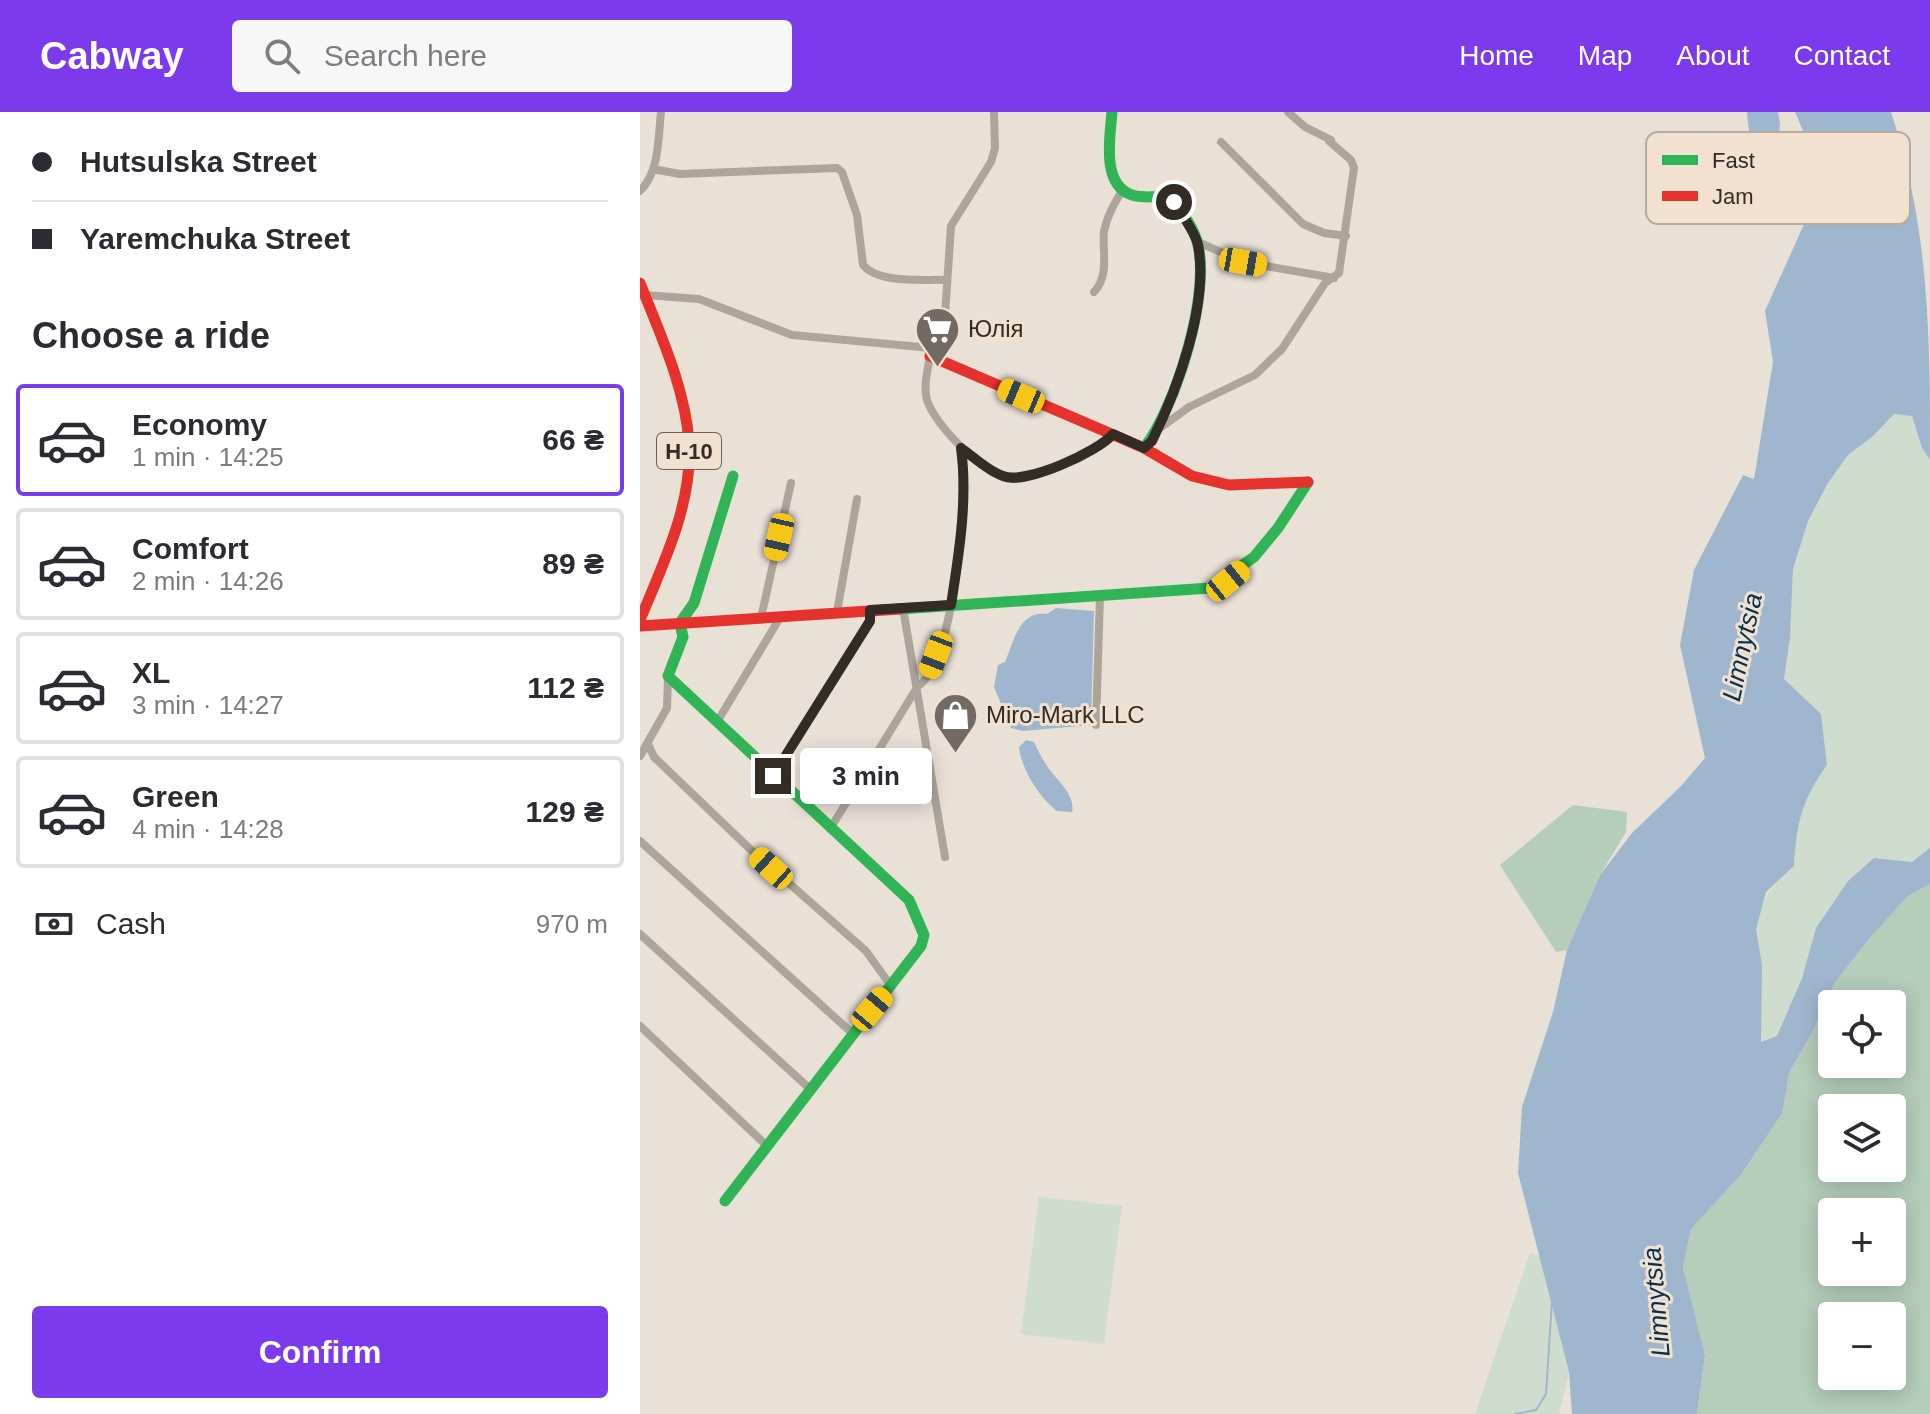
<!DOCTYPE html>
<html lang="en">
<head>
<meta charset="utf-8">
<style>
  :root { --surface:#fff; --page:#f7f7f7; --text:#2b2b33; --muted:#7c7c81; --line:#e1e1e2; --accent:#7c3aed }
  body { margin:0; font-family:Arial,sans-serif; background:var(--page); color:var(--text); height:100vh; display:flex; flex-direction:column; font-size:30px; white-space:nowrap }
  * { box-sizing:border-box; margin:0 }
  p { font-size:26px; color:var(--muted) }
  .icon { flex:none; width:44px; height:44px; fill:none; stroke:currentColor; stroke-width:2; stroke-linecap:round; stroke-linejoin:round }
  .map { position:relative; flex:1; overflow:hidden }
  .side { display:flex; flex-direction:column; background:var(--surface); width:640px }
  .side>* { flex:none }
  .guide { display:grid; align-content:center; height:176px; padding:0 32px; background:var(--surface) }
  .controls { position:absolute; left:1178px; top:878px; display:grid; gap:16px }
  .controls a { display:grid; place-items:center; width:88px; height:88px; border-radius:8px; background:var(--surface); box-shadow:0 4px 20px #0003; font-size:40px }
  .end { position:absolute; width:36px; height:36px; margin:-18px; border:10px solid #322c25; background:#fff; box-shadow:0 0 0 4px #fff }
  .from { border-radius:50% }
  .bubble { position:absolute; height:56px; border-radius:8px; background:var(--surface); box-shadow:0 4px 20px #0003; font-size:26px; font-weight:600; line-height:56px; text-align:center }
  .car { position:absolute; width:24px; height:48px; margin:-24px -12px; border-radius:10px; box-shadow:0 0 6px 2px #0007; background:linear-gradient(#f5c518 24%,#345 0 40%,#f5c518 0 76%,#345 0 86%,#f5c518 0) }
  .guide b { display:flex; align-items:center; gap:28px; height:76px; font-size:30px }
  .guide b+b { border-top:2px solid var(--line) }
  .guide i { width:20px; height:20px; background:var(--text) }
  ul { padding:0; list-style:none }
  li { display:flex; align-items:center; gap:24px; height:112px; margin:0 16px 12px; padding:0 16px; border:4px solid var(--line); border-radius:8px }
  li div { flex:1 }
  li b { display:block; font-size:30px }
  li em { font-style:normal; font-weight:600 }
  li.current { border-color:var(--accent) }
  li>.icon { width:72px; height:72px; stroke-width:1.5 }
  h2 { padding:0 32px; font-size:36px; line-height:96px }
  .pay { display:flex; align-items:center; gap:20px; height:88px; padding:0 32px; font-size:30px }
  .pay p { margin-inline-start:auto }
  .action { display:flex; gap:16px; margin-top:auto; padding:16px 32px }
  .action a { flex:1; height:92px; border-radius:8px; background:var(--accent); color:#fff; font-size:32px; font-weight:600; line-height:92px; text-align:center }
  header { display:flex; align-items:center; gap:48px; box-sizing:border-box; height:112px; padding:0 40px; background:var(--accent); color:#fff }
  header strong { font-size:38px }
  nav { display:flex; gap:44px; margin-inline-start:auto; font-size:28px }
  .search { width:560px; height:72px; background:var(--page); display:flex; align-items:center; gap:20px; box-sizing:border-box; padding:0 28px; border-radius:8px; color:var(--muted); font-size:30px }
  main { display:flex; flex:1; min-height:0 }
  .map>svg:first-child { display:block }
  .green { fill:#ceddce }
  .forest { fill:#b4ceba; fill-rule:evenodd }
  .water { fill:#9fb7ce }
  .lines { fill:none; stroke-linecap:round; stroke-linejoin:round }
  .stream { stroke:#9fb7ce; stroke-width:2 }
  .street { stroke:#aea59a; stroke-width:8 }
  .fast { stroke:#30b455; stroke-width:11 }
  .jam { stroke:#e5322d; stroke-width:11 }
  .route { stroke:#322c25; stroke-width:10 }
  .labels { text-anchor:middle; stroke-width:6; stroke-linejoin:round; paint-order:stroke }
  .shield { fill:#f1e1ce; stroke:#6b6258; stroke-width:2 }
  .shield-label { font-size:22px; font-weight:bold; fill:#322c25 }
  .poi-label { font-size:24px; fill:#322c25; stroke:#f1e1ce; text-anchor:start }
  .water-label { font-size:26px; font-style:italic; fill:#023053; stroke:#f1e1ce }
  .key { fill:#f1e1ce; stroke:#b8ab9b; stroke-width:2 }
  .key-label { font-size:22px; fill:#322c25 }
</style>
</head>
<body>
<header>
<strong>Cabway</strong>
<div class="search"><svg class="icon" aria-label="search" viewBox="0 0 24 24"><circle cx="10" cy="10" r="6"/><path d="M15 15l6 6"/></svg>Search here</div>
<nav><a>Home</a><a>Map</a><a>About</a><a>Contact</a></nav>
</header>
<main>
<section class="side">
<div class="guide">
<b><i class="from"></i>Hutsulska Street</b>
<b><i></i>Yaremchuka Street</b>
</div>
<h2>Choose a ride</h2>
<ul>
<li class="current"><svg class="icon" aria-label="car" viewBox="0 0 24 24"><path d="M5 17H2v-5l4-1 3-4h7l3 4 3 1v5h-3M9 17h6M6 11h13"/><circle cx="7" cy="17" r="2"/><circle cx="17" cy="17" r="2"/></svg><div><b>Economy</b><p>1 min · 14:25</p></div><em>66 ₴</em></li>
<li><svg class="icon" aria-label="car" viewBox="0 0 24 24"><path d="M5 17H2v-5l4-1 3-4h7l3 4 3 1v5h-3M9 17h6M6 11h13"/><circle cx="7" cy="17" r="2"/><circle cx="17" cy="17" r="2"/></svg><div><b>Comfort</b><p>2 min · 14:26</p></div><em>89 ₴</em></li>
<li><svg class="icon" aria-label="car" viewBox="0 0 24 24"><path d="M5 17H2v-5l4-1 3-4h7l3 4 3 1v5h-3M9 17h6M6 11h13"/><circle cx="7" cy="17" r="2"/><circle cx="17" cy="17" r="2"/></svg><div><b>XL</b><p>3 min · 14:27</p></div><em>112 ₴</em></li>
<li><svg class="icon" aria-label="car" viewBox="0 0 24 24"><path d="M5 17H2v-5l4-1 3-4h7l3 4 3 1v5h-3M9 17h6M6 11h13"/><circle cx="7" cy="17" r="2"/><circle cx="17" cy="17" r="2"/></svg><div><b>Green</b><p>4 min · 14:28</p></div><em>129 ₴</em></li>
</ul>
<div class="pay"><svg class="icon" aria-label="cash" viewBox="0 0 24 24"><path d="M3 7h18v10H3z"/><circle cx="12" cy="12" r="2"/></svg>Cash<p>970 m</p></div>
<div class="action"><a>Confirm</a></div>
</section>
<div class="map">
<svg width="1290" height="1302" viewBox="0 0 1290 1302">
  <rect width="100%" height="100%" fill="#e9e0d6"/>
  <path class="green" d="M 1254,302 L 1272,303 L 1282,336 L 1290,348 L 1290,736 L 1272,750 L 1234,746 L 1176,816 L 1162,866 L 1137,924 L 1121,930 L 1116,817 C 1122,784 1130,776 1154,754 L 1157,719 L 1166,683 L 1187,653 L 1181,602 L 1144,567 L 1150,526 L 1153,457 L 1168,409 L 1188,371 L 1208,343 L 1232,325 Z
    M 399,1085 L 482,1094 L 464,1232 L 381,1222 Z
    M 890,1141 L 902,1145 L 929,1260 L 919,1302 L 835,1302 Z"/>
  <path class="forest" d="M 933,693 L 987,700 L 986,720 L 960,763 L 927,838 L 916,840 L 860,753 Z
    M 1290,772 L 1290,1302 L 1057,1302 L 1065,1243 L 1043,1155 L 1051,1117 L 1100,1064 L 1141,1001 L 1149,961 L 1173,919 L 1194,872 L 1229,827 L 1268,784 ZM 1192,892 L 1252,892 L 1252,952 L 1192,952 ZM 1192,996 L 1252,996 L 1252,1056 L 1192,1056 ZM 1192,1100 L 1252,1100 L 1252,1160 L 1192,1160 ZM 1192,1204 L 1252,1204 L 1252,1264 L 1192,1264 Z"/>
  <path class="water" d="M 1107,0 L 1138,0 L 1140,11 L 1136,62 L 1151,90 C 1119,62 1110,41 1107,0 Z
    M 1155,0 L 1251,0 C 1290,119 1290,224 1290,348 L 1282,336 L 1272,304 L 1254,302 L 1232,325 L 1208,343 L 1188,371 L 1168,409 L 1153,457 L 1150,526 L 1144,567 L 1181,602 L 1187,653 C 1161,690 1157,709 1154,754 L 1126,780 L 1116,817 L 1122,853 L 1121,930 L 1137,924 L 1162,866 L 1176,816 L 1208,769 L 1234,746 L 1272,750 L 1290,736 L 1290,772 L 1268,784 L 1229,827 L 1194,872 L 1173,919 L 1149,961 L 1142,1001 L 1100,1064 L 1051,1117 L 1043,1155 L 1065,1243 L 1057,1302 L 932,1302 L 929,1260 L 878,1061 L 882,995 L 913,900 L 927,838 L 960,763 L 992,721 L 1041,674 L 1065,646 L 1040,533 L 1054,458 L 1103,363 L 1114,367 L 1133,250 L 1125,199 L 1169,101 L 1166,26 Z
    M 416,496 L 454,499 L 451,613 L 383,619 L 371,616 L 354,575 L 358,553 L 365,550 C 374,529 379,498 407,502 Z
    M 386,628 L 394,630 C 398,638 402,647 407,654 C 416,668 436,682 432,700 L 417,699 C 400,686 381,657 379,635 Z"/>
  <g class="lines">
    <path class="stream" d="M 875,1302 L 896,1298 L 906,1282 L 912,1188"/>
    <path class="street" d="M 648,0 L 665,15 L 691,28
      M 581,30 L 663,112 L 684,121 L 706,124
      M 13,57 L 40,62 L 197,56 L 202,60 L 217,103 L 223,153 C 239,172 283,167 306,168
      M 0,79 C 20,59 18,26 21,0
      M 558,130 L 603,150 L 694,166
      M 454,180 C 470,163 462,139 464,119 C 467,104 474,92 482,79
      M 5,183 L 59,187 L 152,223 L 291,236 L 304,219 L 311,114 L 351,50 L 355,36 L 354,0
      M 290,244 C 288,257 283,274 287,288 C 295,314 349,369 378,367 C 396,366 461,336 473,322
      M 520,316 L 549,295 L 615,263 L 642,237 L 685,171 L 699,161 L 714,56 L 711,48 L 689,29
      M 263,496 L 305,745
      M 197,500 L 217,387
      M 121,506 L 151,371
      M 77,610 L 141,504
      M 456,613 L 460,483
      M 8,632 L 14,645 L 111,738 L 226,839 L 251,874
      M 0,644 L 27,596 L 28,564
      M 133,664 L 230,509 L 230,498
      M 190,717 L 278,574 C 316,548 327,381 321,336
      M 0,729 L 212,921
      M 0,822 L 169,976
      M 0,914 L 126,1033"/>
    <path class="fast" d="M 472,0 C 470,25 461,73 492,83 C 504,87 518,83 531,86 C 541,98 552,113 557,129 C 572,179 536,295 504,336
      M 260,497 L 570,476 L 614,445 L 638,416 L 668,370
      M 85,1089 L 281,834 L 284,823 L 269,788 L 28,564 L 43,525 L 40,511 L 54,491 L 93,364"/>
    <path class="jam" d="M 0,171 C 20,222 45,275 49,330 C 53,392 23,452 0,508
      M 291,236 L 290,244 L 504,336 L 552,364 L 589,373 L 668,370
      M 0,514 L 260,497"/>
  </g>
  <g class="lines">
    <path class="route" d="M 133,664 L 230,509 L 230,498 L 311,493 C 319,441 328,388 321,336 C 334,345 348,359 363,364 C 385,373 458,340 473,322 L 504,336 L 512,329 C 538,276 569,192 558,133 C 555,119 541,102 534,90"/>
  </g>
  <defs>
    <symbol id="supermarket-pin" viewBox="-11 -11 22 30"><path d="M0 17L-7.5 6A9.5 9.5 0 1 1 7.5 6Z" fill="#726b63" stroke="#f1e1ce"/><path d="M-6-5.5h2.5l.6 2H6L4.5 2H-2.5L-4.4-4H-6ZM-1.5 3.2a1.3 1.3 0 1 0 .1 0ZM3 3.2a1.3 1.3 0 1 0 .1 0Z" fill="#fff"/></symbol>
    <symbol id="shop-pin" viewBox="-11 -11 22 30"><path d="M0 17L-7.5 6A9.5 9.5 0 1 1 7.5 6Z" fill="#726b63" stroke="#f1e1ce"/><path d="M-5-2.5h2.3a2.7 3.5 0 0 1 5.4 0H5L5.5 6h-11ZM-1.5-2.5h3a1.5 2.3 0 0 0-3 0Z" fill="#fff"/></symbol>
  </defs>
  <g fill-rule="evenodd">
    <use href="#supermarket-pin" x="272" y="192" width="51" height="69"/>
    <use href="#shop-pin" x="290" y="578" width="51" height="69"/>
  </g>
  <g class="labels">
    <rect class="shield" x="17" y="321" width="64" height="36" rx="6"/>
    <g class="shield-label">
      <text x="49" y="347">Н-10</text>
    </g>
    <g class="poi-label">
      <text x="328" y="225">Юлія</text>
      <text x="346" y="611">Miro-Mark LLC</text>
    </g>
    <g class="water-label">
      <text transform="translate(1102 535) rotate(-78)" y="9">Limnytsia</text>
      <text transform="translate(1016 1190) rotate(-95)" y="9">Limnytsia</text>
    </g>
  </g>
  <rect x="1006" y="20" width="264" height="92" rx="12" class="key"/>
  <rect x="1022" y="43" width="36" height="10" fill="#30b455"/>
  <rect x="1022" y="79" width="36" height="10" fill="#e5322d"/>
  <g class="key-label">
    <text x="1072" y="56">Fast</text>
    <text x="1072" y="92">Jam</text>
  </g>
</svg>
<div class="controls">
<a><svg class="icon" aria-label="locate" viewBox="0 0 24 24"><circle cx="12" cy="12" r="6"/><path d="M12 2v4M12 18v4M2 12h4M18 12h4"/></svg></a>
<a><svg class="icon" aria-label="layers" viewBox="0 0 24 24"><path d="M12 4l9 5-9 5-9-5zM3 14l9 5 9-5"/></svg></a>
<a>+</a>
<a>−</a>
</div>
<i class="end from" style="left:534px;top:90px"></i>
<i class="end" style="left:133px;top:664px"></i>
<div class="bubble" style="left:160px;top:636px;width:132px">3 min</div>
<i class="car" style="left:603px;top:150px;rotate:100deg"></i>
<i class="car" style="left:381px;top:284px;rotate:293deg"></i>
<i class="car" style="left:139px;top:425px;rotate:193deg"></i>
<i class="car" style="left:588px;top:469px;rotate:51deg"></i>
<i class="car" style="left:296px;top:543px;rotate:201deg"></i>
<i class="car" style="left:131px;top:756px;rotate:312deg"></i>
<i class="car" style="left:232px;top:897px;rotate:40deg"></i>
</div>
</main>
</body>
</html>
